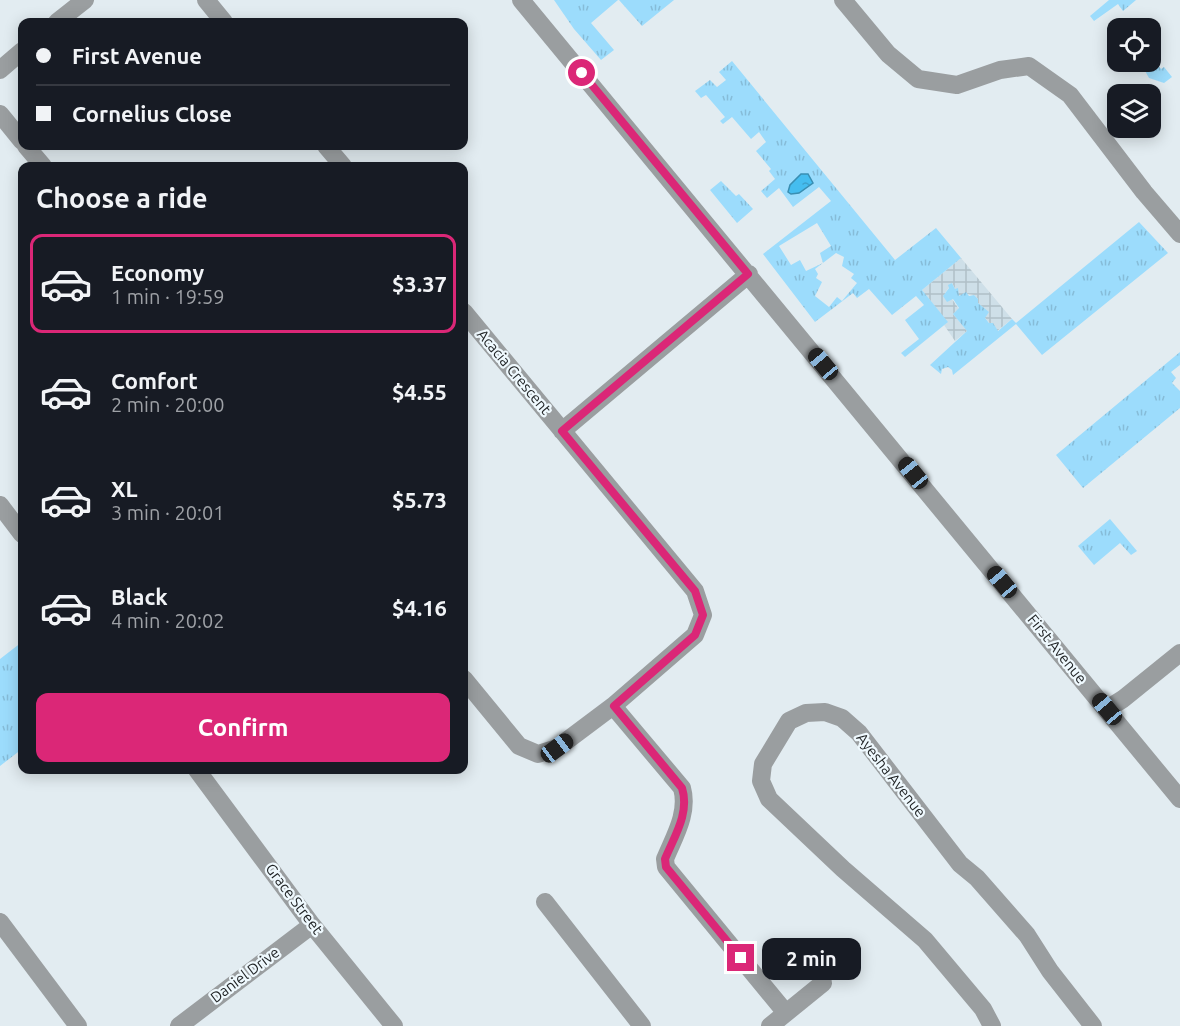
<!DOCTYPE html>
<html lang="en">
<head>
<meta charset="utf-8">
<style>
  :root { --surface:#171b24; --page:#20242c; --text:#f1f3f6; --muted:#9ea1a6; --line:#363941; --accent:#db2777 }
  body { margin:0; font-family:Ubuntu,sans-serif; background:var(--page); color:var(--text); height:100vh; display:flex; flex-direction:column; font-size:22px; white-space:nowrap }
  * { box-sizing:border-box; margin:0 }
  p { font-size:20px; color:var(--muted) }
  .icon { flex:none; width:33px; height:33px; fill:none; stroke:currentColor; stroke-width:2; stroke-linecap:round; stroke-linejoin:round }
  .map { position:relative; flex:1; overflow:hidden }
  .drawer { position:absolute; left:18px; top:162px; width:450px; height:612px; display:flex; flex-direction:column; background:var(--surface); border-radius:12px; box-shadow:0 3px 15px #0003 }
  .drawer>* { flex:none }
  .top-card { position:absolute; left:18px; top:18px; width:450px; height:132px; border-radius:12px; box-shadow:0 3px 15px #0003; display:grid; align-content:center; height:132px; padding:0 18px; background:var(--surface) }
  .tools { position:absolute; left:1107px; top:18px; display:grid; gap:12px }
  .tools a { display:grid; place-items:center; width:54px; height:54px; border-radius:12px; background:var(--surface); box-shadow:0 3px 15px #0003; font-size:30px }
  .end { position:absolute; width:27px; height:27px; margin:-14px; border:8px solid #db2777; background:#fff; box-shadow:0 0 0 3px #fff }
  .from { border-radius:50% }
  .bubble { position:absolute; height:42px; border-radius:12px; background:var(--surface); box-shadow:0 3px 15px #0003; font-size:20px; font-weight:700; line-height:42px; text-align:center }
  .car { position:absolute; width:18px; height:36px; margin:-18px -9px; border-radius:8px; box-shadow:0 0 4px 2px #0007; background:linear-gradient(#222 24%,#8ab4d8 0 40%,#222 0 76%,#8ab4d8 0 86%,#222 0) }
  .top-card b { display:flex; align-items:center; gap:21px; height:57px; font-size:22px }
  .top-card b+b { border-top:2px solid var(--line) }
  .top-card i { width:15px; height:15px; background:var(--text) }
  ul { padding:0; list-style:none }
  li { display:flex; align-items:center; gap:18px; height:99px; margin:0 12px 9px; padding:0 6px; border:3px solid transparent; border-radius:12px }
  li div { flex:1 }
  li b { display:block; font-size:22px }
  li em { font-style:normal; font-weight:700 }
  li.active { border-color:var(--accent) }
  li>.icon { width:54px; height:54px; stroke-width:1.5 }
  h2 { padding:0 18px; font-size:27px; line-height:72px }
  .primary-button { display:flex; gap:12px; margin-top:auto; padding:12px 18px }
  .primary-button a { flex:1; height:69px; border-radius:12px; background:var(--accent); color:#fff; font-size:24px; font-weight:700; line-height:69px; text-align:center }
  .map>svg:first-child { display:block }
  .industrial { fill:url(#industrial-grid) }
  .grass { fill:url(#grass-tufts); fill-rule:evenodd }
  .water { fill:url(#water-ripples); stroke:#398eb2; stroke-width:1.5 }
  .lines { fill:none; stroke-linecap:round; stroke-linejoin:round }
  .street { stroke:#9a9ea0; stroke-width:18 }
  .route { stroke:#db2777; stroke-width:8 }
  .labels { text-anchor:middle; stroke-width:4.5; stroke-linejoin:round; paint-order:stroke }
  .street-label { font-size:15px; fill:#1e2123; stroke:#eff9fe }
</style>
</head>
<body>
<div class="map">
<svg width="1180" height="1026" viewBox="0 0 1180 1026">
  <defs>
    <pattern id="industrial-grid" width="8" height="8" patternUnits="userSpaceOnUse" patternTransform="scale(1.5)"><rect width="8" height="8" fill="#cedfe8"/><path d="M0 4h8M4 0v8" fill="none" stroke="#b0bfc7"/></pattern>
    <pattern id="grass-tufts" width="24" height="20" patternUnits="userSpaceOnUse" patternTransform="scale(1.5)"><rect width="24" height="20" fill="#9cdcfc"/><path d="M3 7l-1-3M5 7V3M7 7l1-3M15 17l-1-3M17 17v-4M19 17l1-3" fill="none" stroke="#86bcd8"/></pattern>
    <pattern id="water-ripples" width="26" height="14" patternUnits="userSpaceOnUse" patternTransform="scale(1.5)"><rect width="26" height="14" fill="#45bdef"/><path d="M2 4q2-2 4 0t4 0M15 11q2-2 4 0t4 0" fill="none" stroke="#3ca2cd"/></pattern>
  </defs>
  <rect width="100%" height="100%" fill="#e2ecf1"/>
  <path class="industrial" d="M 961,258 L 1012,319 L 997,331 L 985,318 L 984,308 L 978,303 L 978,299 L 974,295 L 966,294 L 959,296 L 952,283 L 945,293 L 952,299 L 959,309 L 953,314 L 967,331 L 955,341 L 944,325 L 947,322 L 922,290 Z"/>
  <path class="grass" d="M 554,0 L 618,0 L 591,23 L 614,50 L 601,60 L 574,29 Z
    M 619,0 L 674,0 L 642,26 Z
    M 1109,0 L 1136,0 L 1123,11 L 1118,4 L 1094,21 L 1090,16 Z
    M 732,61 L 895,260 L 936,228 L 961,258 L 922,290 L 948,322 L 905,357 L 901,353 L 919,339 L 905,320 L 924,305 L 916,296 L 892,315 L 869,289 L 857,298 L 853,293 L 815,322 L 763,254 L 831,201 L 819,187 L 793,207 L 779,188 L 767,198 L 761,191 L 775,179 L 769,171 L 771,169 L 756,151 L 766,142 L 759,132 L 751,139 L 732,117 L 723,124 L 720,121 L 725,117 L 706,95 L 701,98 L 695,91 L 710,80 L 717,87 L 726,80 L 719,72 ZM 817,223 L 831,246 L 820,253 L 823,263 L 806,271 L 800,260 L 791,265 L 779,246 ZM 836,253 L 844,257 L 842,266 L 854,274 L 851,278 L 857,283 L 842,301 L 837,297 L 829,307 L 815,296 L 822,282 L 816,278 L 818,274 L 815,269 Z
    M 1155,61 L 1161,69 L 1164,67 L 1172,77 L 1164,83 L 1149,78 L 1144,69 Z
    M 721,181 L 736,196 L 739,194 L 753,209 L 737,223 L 710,190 Z
    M 1139,222 L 1168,253 L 1042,355 L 1016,324 L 953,375 L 952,370 L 948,367 L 942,369 L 941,374 L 930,365 L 967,331 L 953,314 L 959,308 L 953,299 L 947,302 L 943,296 L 949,288 L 948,285 L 952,283 L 955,289 L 958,288 L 959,296 L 966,292 L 969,296 L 974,295 L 978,299 L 978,303 L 989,312 L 985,318 L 989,323 L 993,323 L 998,331 L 1012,319 L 1016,323 Z
    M 1180,352 L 1180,365 L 1171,372 L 1176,378 L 1172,383 L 1180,391 L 1180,408 L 1083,488 L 1056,455 Z
    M 1110,519 L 1137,551 L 1131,555 L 1120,543 L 1094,565 L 1078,546 Z
    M 22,642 L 22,749 L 0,766 L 0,659 Z"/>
  <path class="water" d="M 801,174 L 808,174 L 813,183 L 799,193 L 791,194 L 788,192 L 790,185 Z"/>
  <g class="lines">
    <path class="street" d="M 206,0 L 224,22
      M 521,0 L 1180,799
      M 843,0 L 888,54 L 918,79 L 957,85 L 1000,70 L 1029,66 L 1070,95 L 1144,192 L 1180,234
      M 57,22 L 85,0
      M 0,70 L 22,51
      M 0,114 L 22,141
      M 26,146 L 43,166
      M 326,146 L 343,166
      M 464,312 L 695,591 L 703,615 L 695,635 L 613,706
      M 562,431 L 749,274
      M 0,505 L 22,534
      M 464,679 L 519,746 L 538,754 L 557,748 L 613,706 L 682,788 C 689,813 674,837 665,859 L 666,867 L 786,1013
      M 1107,709 L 1123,699 L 1180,653
      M 197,770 L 312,925 L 394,1026
      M 545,902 L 642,1026
      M 0,922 L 78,1026
      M 179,1026 L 312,925
      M 770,1026 L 823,983
      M 992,1026 L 983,1009 L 925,940 L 843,869 L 769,799 L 761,781 L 763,764 L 789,721 L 806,713 L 825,712 L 842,718 L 859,733 L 960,864 L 977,878 L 1027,935 L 1050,971 L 1093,1026"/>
  </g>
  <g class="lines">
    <path class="route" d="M 582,73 L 748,274 L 562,431 L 695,591 L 703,615 L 695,635 L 614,706 L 682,788 C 690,813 674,837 665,859 L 666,867 L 741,958"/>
  </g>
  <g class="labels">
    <g class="street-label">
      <text transform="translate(514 372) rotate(50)" y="5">Acacia Crescent</text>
      <text transform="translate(1057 649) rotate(51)" y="5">First Avenue</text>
      <text transform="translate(891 775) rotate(52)" y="5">Ayesha Avenue</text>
      <text transform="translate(294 899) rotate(53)" y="5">Grace Street</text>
      <text transform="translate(245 975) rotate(-37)" y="5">Daniel Drive</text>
    </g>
  </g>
</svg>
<div class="tools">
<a><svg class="icon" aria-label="locate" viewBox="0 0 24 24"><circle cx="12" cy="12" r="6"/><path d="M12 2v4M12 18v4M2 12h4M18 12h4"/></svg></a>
<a><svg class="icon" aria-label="layers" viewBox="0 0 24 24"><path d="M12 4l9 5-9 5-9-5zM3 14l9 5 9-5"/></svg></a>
</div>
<i class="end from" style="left:582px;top:73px"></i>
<i class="end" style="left:741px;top:958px"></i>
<div class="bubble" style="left:762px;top:938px;width:99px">2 min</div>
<i class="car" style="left:823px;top:364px;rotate:320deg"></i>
<i class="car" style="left:913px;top:473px;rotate:321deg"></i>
<i class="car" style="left:1002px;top:582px;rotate:320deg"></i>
<i class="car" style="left:1107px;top:709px;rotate:320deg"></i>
<i class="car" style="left:557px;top:748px;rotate:53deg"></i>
<div class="top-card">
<b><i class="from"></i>First Avenue</b>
<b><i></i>Cornelius Close</b>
</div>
<section class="drawer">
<h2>Choose a ride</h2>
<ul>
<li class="active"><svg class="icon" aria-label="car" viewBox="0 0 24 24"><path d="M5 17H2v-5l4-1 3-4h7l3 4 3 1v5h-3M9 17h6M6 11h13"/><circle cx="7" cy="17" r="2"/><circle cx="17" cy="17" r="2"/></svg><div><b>Economy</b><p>1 min · 19:59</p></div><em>$3.37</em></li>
<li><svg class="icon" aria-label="car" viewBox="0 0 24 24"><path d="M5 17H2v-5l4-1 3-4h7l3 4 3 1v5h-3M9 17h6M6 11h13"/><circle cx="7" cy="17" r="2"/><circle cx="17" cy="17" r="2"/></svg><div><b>Comfort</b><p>2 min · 20:00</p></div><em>$4.55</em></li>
<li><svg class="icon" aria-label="car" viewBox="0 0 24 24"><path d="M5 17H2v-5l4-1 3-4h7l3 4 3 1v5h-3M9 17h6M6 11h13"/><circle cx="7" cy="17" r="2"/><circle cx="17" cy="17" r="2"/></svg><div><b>XL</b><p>3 min · 20:01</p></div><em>$5.73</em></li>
<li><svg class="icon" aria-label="car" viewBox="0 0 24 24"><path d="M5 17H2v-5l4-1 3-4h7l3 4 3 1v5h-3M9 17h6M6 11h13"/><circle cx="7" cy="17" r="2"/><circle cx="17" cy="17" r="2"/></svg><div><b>Black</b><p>4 min · 20:02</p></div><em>$4.16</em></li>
</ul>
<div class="primary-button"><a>Confirm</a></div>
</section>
</div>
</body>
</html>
